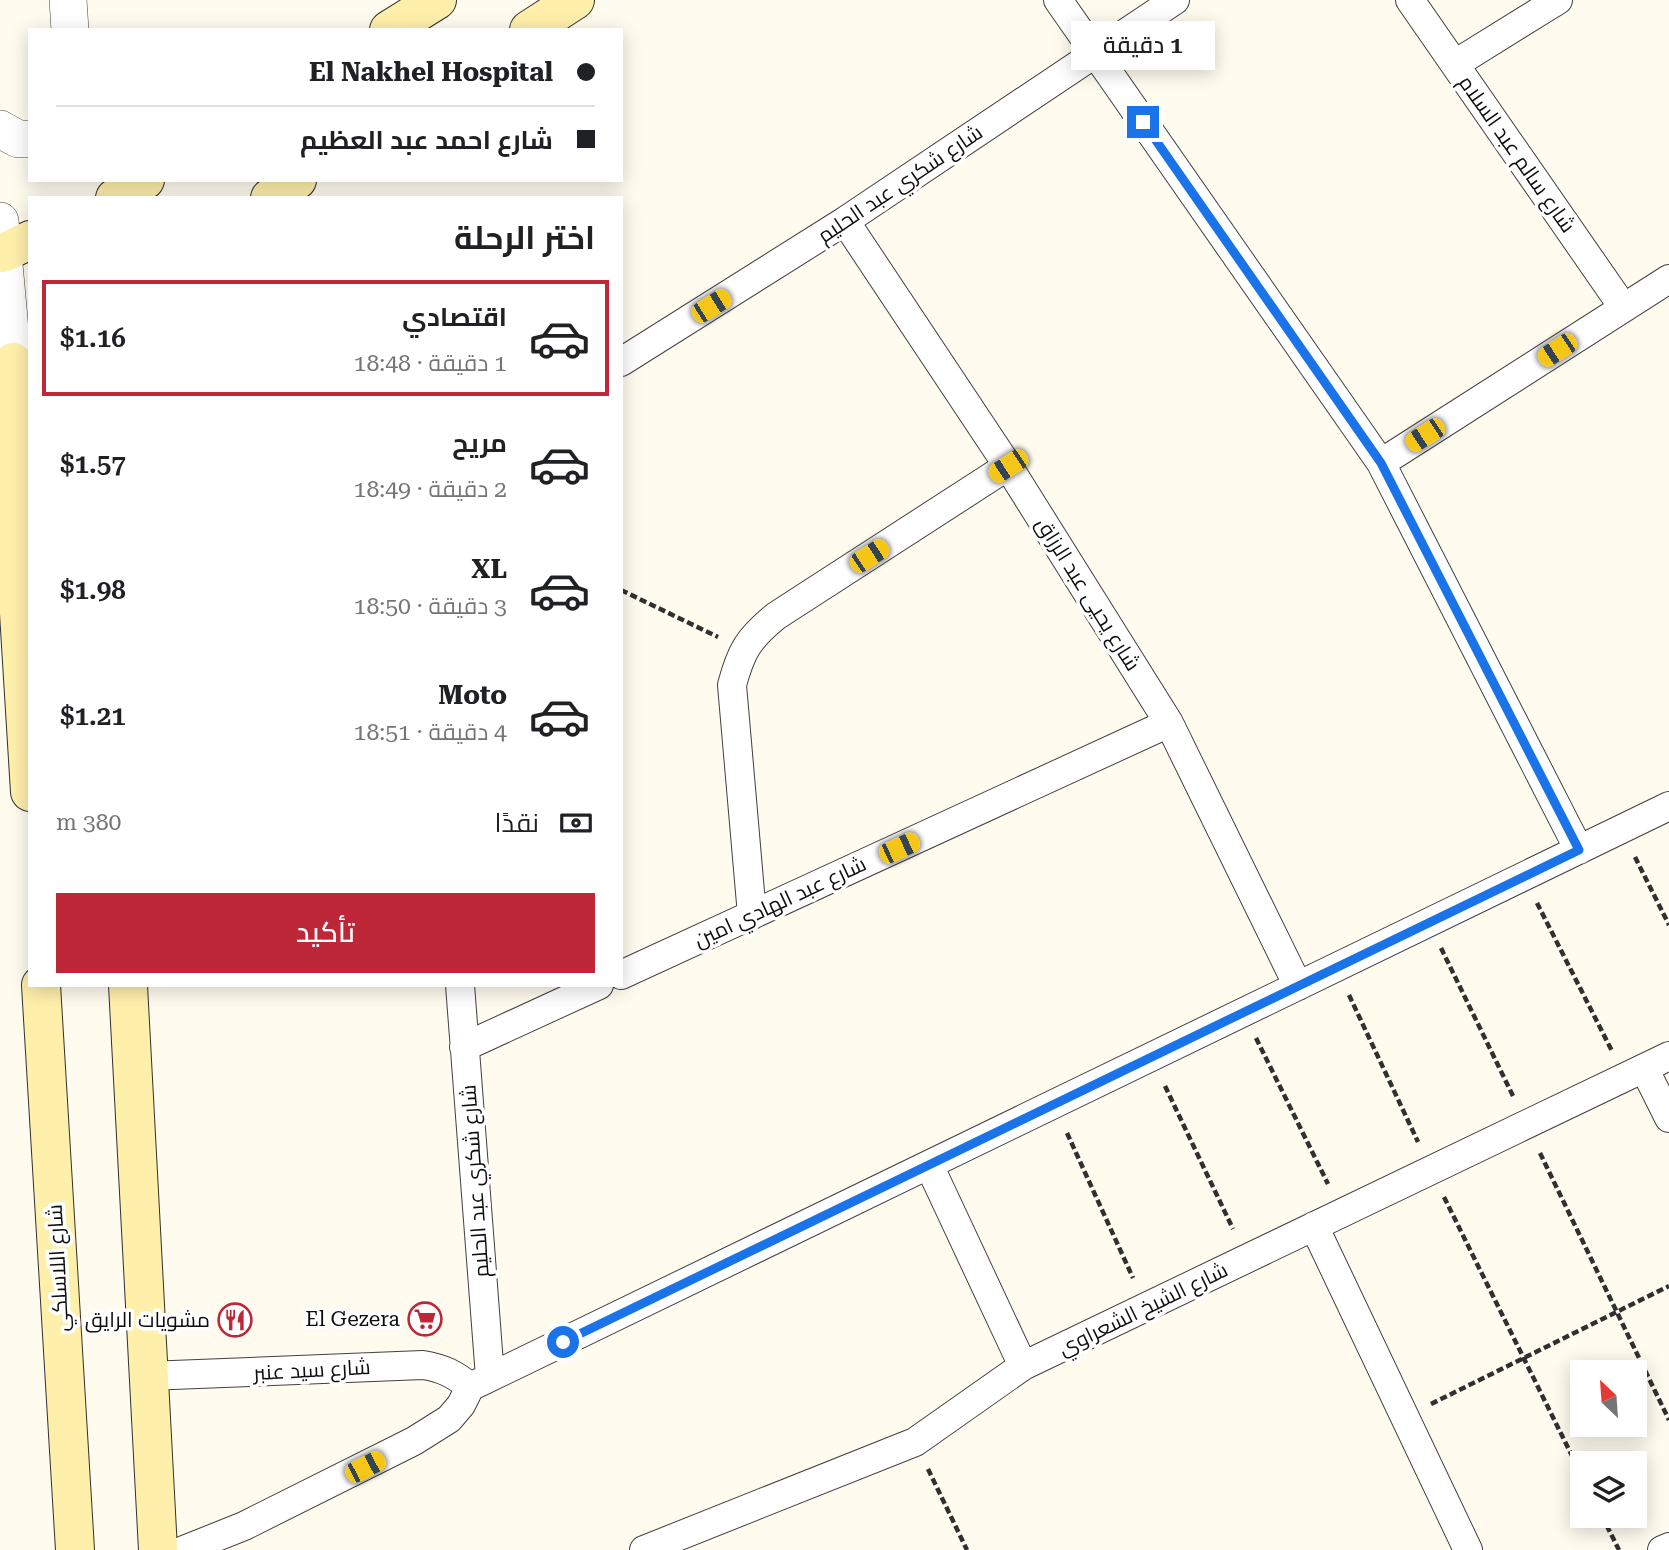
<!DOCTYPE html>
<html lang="ar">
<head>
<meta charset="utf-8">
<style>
  :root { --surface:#fff; --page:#f6f6f6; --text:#202124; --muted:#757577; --line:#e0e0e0; --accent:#bd2738 }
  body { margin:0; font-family:"Roboto Serif",Cairo,serif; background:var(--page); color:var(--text); direction:rtl; height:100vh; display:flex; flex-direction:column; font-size:26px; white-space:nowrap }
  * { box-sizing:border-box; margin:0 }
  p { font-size:23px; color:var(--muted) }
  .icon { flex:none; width:38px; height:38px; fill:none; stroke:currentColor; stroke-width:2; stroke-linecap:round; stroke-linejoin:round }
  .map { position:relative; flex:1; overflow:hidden; direction:ltr }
  .drawer { position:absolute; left:28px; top:196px; width:595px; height:791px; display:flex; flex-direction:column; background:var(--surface); border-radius:0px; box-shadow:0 4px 18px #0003; direction:rtl }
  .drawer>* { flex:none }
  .banner { position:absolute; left:28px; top:28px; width:595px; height:154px; border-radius:0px; box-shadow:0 4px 18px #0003; direction:rtl; display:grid; align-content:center; height:154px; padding:0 28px; background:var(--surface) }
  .needle { width:46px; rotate:335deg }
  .buttons { position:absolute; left:1570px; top:1360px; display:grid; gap:14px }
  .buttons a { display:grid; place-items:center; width:77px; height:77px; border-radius:0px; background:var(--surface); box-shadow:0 4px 18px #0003; font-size:35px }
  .end { position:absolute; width:32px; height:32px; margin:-16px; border:9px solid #1a73e8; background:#fff; box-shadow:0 0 0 4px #fff }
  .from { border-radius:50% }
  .bubble { position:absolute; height:49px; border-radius:0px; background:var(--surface); box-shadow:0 4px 18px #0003; font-size:23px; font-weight:600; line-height:49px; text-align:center; direction:rtl }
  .car { position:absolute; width:21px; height:42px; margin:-21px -10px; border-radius:9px; box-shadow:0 0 5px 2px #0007; background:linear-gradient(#f5c518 24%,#345 0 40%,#f5c518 0 76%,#345 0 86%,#f5c518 0) }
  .banner b { display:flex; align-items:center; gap:24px; height:66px; font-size:26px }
  .banner b+b { border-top:2px solid var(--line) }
  .banner i { width:18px; height:18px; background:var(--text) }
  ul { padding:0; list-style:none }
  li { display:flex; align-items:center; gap:21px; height:116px; margin:0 14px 10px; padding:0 14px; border:4px solid transparent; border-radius:0px }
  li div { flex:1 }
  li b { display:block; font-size:26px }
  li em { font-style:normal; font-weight:600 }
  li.current { border-color:var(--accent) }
  li>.icon { width:63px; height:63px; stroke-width:1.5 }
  h2 { padding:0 28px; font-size:32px; line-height:84px }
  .pay { display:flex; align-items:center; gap:18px; height:77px; padding:0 28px; font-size:26px }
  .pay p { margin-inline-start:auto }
  .cta { display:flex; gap:14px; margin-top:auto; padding:14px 28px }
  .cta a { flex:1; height:80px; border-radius:0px; background:var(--accent); color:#fff; font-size:28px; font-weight:600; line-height:80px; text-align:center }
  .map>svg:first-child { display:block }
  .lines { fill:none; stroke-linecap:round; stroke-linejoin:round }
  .minor-casing { stroke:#414141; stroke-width:30 }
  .tertiary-casing { stroke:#414141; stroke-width:38 }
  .secondary-casing { stroke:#303030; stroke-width:40 }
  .path { stroke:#303030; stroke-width:4.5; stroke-dasharray:7 3.5; stroke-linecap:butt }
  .minor { stroke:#fff; stroke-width:28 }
  .tertiary { stroke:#fff; stroke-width:37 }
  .secondary { stroke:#feefab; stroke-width:38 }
  .route { stroke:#1a73e8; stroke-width:9 }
  .labels { text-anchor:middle; stroke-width:7; stroke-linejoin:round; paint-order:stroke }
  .street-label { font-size:21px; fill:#0e0e0e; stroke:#fff }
  .poi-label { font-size:21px; fill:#0e0e0e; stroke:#fff; text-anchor:end }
</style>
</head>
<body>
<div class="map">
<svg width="1669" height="1550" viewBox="0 0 1669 1550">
  <rect width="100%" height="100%" fill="#fffbef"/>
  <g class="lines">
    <defs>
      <path id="minor" d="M 1058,0 L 1381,463 L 1579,850
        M 1410,0 L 1623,307
        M 1455,64 L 1558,0
        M 845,221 L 1008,466 L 1169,723 L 1298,986
        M 621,362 L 845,221 L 1175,0
        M 1381,463 L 1669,279
        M 752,915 L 732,685 C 741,651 748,639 776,616 L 1008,466
        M 621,975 L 1169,723
        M 460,985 L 490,1377
        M 464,1047 L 599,985
        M 1644,1068 L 1669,1118
        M 929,1165 L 1023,1366
        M 1314,1226 L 1468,1550
        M 147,1376 L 423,1365 C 442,1368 455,1374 470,1387
        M 184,1550 L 244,1526 L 414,1441 L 449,1419 L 461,1405 L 470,1387 L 1669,806
        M 644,1550 L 915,1442 L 1023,1366 L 1669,1056
        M 1662,1550 L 1669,1547"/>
      <path id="tertiary" d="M 68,0 L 70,30
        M 0,129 L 18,139 L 30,139
        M 0,221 L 13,362"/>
      <path id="secondary" d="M 389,30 L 437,0
        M 529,30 L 575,0
        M 115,198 L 145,180
        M 270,198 L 297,180
        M 3,253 L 30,240
        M 13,362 L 16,564 L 30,792
        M 41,985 L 75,1550
        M 128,985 L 158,1550"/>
    </defs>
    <use href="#minor" class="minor-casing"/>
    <use href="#tertiary" class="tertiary-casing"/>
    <use href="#secondary" class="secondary-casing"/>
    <path class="path" d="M 621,590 L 718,637
      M 1635,857 L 1669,925
      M 1537,903 L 1612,1051
      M 1441,948 L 1514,1098
      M 1349,995 L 1418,1142
      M 1256,1038 L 1328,1184
      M 1165,1086 L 1233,1229
      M 1067,1133 L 1133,1278
      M 1540,1153 L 1669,1420
      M 1444,1197 L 1582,1476
      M 1431,1404 L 1669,1286
      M 928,1469 L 967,1550
      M 1602,1516 L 1619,1550"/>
    <use href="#minor" class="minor"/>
    <use href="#tertiary" class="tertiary"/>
    <use href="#secondary" class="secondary"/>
  </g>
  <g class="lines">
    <path class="route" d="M 563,1342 L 1579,850 L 1381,463 L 1143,122"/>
  </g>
  <defs>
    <symbol id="supermarket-ring" viewBox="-11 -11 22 22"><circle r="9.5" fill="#fff" stroke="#bd2738" stroke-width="1.5"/><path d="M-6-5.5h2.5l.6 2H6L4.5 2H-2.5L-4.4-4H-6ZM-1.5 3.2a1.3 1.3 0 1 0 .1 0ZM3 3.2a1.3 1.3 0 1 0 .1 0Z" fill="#bd2738"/></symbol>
    <symbol id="restaurant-ring" viewBox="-11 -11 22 22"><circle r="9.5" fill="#fff" stroke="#bd2738" stroke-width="1.5"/><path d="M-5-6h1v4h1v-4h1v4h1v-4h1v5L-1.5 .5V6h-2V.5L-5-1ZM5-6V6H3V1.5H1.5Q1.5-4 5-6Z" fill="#bd2738"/></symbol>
  </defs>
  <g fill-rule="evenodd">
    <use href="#supermarket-ring" x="406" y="1300" width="38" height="38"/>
    <use href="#restaurant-ring" x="216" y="1301" width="38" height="38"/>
  </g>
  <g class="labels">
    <g class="street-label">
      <text transform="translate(1517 154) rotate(55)" y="7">شارع سالم عبد السلام</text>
      <text transform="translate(900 184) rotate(-34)" y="7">شارع شكري عبد الحليم</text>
      <text transform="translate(1088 594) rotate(58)" y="7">شارع يحيى عبد الرزاق</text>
      <text transform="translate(780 902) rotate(-25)" y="7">شارع عبد الهادي امين</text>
      <text transform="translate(475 1181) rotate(-94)" y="7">شارع شكري عبد الحليم</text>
      <text transform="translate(58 1268) rotate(-93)" y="7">شارع اللاسلكي</text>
      <text transform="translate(1143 1309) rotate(-26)" y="7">شارع الشيخ الشعراوي</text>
      <text transform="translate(312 1370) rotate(-3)" y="7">شارع سيد عنبر</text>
    </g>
    <g class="poi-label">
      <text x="400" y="1326">El Gezera</text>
      <text x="210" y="1327">مشويات الرايق</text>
    </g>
  </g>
</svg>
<div class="buttons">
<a><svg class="needle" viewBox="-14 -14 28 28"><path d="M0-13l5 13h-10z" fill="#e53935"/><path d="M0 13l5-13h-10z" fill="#757577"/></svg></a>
<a><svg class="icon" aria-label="layers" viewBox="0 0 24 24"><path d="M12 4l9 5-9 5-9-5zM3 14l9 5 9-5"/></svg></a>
</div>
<i class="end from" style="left:563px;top:1342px"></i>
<i class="end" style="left:1143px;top:122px"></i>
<div class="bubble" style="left:1071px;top:21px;width:144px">1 دقيقة</div>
<i class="car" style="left:711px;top:306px;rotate:58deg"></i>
<i class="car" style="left:1557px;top:350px;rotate:237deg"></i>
<i class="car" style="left:1425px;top:435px;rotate:237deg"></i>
<i class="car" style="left:1008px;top:466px;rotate:237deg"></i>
<i class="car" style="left:869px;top:556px;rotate:57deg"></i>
<i class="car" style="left:899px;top:848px;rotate:65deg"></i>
<i class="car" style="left:365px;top:1467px;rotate:63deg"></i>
<div class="banner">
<b><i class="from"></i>El Nakhel Hospital</b>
<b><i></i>شارع احمد عبد العظيم</b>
</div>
<section class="drawer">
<h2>اختر الرحلة</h2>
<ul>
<li class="current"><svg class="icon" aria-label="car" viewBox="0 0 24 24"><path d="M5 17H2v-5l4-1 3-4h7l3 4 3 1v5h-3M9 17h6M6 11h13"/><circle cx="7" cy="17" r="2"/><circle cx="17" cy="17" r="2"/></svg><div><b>اقتصادي</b><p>1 دقيقة · 18:48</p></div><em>$1.16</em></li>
<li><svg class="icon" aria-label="car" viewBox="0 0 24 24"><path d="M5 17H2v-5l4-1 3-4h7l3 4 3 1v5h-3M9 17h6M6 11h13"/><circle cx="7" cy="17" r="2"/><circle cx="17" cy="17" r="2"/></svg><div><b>مريح</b><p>2 دقيقة · 18:49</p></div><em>$1.57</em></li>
<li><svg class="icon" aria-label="car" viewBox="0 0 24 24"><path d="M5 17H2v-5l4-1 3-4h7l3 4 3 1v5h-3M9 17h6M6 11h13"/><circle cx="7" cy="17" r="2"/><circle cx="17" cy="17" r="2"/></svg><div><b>XL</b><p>3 دقيقة · 18:50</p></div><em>$1.98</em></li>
<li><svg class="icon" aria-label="car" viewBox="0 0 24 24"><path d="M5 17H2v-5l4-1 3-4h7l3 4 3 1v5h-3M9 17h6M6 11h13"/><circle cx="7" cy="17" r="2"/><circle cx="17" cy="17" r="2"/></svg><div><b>Moto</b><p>4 دقيقة · 18:51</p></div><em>$1.21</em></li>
</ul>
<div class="pay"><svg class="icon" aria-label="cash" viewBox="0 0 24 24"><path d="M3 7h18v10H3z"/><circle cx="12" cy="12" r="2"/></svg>نقدًا<p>380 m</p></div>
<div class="cta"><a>تأكيد</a></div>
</section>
</div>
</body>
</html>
